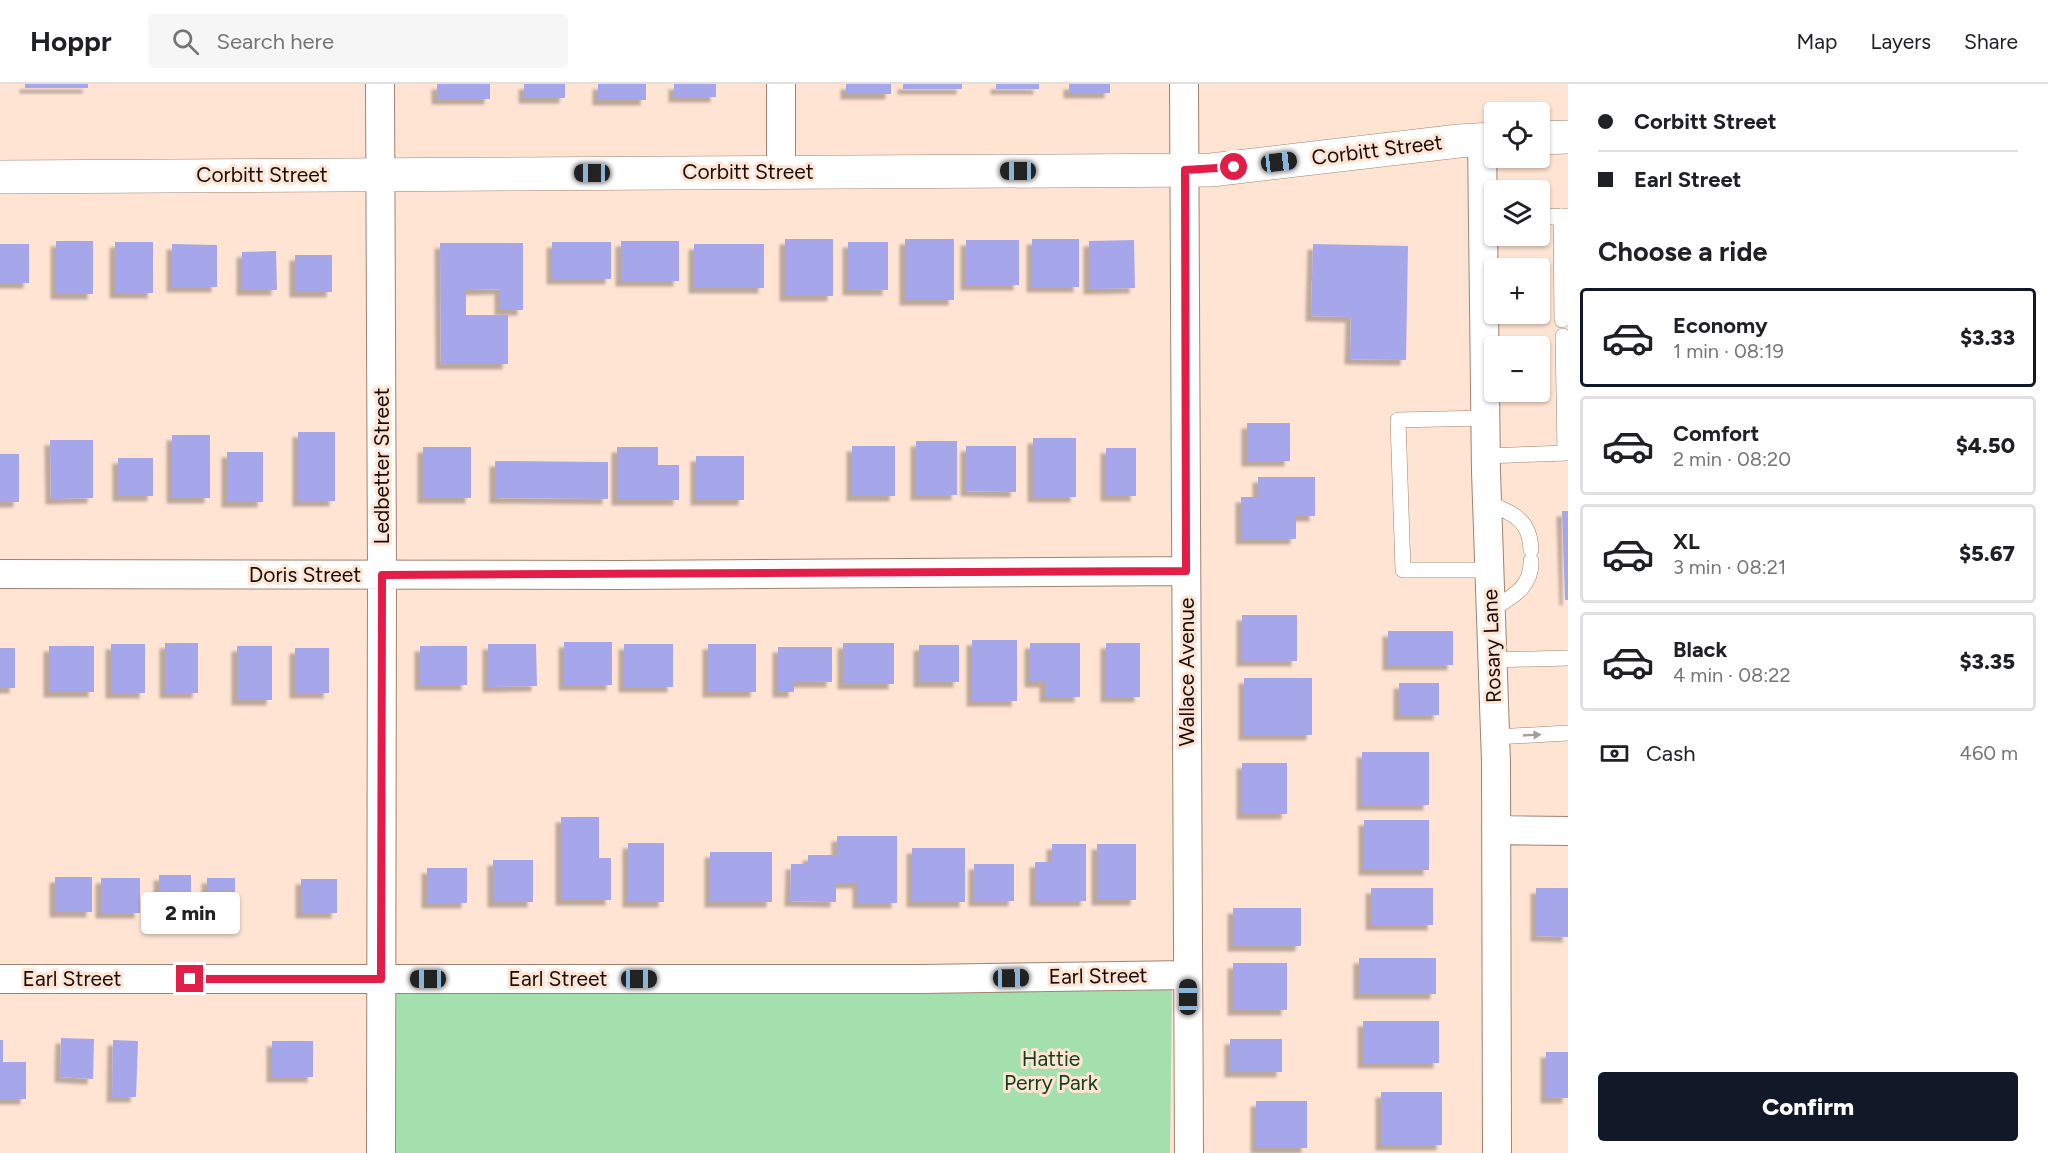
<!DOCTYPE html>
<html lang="en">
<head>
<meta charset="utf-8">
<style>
  :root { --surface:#fff; --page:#f6f6f6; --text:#202124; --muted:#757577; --line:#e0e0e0; --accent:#111827 }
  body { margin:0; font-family:Figtree,sans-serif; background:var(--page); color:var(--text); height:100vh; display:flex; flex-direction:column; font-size:22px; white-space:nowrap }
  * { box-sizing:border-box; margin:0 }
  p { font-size:20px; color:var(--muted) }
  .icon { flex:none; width:33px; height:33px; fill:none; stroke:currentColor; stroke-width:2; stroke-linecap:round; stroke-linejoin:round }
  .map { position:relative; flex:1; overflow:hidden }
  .sheet { display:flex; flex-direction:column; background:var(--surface); width:480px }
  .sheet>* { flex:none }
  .banner { display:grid; align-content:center; height:132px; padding:0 30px; background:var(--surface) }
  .fabs { position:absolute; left:1484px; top:18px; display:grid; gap:12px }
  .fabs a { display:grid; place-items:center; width:66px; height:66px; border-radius:6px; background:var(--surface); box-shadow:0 2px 4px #0004; font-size:30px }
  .end { position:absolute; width:27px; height:27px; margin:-14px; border:8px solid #e11d48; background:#fff; box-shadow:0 0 0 3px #fff }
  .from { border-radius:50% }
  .bubble { position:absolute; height:42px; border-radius:6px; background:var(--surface); box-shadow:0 2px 4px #0004; font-size:20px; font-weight:800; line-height:42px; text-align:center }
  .car { position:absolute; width:18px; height:36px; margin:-18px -9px; border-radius:8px; box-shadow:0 0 4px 2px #0007; background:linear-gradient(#222 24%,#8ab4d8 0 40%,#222 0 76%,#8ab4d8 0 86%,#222 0) }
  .banner b { display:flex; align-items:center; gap:21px; height:57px; font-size:22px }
  .banner b+b { border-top:2px solid var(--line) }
  .banner i { width:15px; height:15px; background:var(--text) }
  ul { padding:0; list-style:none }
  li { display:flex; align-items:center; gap:18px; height:99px; margin:0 12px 9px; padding:0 18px; border:3px solid var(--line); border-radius:6px }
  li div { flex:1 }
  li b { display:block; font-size:22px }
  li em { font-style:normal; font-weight:800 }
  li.active { border-color:var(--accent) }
  li>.icon { width:54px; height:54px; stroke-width:1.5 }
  h2 { padding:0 30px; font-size:27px; line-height:72px }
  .pay { display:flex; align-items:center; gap:15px; height:66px; padding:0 30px; font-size:22px }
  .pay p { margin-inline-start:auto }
  .action { display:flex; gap:12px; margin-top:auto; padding:12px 30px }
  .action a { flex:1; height:69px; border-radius:6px; background:var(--accent); color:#fff; font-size:24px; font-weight:800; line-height:69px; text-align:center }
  header { display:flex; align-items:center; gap:36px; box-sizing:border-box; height:84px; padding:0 30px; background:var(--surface); border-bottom:2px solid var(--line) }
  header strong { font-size:28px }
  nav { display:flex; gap:33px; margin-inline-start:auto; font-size:21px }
  .search { width:420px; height:54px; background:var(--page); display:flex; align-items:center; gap:15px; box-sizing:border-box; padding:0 21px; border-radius:6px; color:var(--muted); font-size:22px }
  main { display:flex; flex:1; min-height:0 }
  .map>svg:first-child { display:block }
  .green { fill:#a4e0ad }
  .building { fill:#a6a7ea; filter:url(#shadow) }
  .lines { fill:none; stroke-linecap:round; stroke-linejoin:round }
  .lane-casing { stroke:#a18370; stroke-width:16 }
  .street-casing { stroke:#a18370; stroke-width:30 }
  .secondary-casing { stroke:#a18370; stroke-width:34 }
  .lane { stroke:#fff; stroke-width:15 }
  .street { stroke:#fff; stroke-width:28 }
  .secondary { stroke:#fff; stroke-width:33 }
  .oneway { fill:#a39e9b }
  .route { stroke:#e11d48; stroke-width:8 }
  .labels { text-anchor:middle; stroke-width:6; stroke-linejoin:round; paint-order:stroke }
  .street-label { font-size:21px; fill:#180d06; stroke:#ffe4d3 }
  .park-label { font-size:21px; fill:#113d1c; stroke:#ffe4d3 }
</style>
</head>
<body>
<header>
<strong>Hoppr</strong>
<div class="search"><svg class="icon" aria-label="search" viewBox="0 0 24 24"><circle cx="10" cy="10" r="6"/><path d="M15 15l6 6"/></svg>Search here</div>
<nav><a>Map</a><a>Layers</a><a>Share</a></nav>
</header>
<main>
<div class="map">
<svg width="1568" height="1069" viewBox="0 0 1568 1069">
  <defs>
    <filter id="shadow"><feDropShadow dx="-5.5" dy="5.5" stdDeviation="1.5" flood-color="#0004"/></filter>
  </defs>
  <rect width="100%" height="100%" fill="#ffe4d3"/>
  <path class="green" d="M 1172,903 L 1170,1069 L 395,1069 L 396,909 Z"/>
  <path class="building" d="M 25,0 L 88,0 L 88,4 L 25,4 Z
    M 437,0 L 490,0 L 490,15 L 437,15 Z
    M 524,0 L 565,0 L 565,14 L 524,14 Z
    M 598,0 L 646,0 L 646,16 L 598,16 Z
    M 674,0 L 716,0 L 716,13 L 674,13 Z
    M 846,0 L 891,0 L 891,10 L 846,10 Z
    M 903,0 L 962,0 L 962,5 L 903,5 Z
    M 996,0 L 1039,0 L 1039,5 L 996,5 Z
    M 1069,0 L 1110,0 L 1110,9 L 1069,9 Z
    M 785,155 L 833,155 L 833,212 L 785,212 Z
    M 905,155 L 954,155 L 954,216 L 905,216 Z
    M 1032,155 L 1079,155 L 1079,203 L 1032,203 Z
    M 966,156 L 1019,156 L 1019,201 L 966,201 Z
    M 1134,156 L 1135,204 L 1089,205 L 1089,157 Z
    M 56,157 L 93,157 L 93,210 L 56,210 Z
    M 621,157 L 679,157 L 679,197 L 621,197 Z
    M 115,158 L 153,158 L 153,209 L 115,209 Z
    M 552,158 L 611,158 L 611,195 L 552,195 Z
    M 848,158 L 888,158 L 888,206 L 848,206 Z
    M 440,159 L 523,159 L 523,226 L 500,226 L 500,205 L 466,206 L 466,231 L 508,231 L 508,280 L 441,280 Z
    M 0,160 L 29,160 L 29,199 L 0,199 Z
    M 172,160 L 217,161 L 217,203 L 172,203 Z
    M 694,160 L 764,160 L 764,204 L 694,204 Z
    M 1313,160 L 1408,162 L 1406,276 L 1350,275 L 1351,233 L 1311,232 Z
    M 276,167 L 277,206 L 242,206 L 242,168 Z
    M 295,171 L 332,171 L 332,208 L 295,208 Z
    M 1247,339 L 1290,339 L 1290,377 L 1247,377 Z
    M 298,348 L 335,348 L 335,417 L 298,417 Z
    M 172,351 L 210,351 L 210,414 L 172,414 Z
    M 1033,354 L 1076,354 L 1076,413 L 1033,413 Z
    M 50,356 L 93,356 L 93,414 L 51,415 Z
    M 916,357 L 957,357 L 957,411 L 916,411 Z
    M 852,362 L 895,362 L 895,412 L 852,412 Z
    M 966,362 L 1016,362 L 1016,408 L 966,407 Z
    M 423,363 L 471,363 L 471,414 L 423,414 Z
    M 617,363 L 658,363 L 658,381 L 679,381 L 679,416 L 617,416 Z
    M 1106,364 L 1136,364 L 1136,412 L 1106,412 Z
    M 227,368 L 263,368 L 263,418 L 227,418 Z
    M 0,370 L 19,370 L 19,418 L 0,418 Z
    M 696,372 L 744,372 L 744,416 L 696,416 Z
    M 118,374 L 153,374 L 153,412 L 118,412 Z
    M 495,377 L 608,378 L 608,415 L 495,414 Z
    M 1258,393 L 1315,393 L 1315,432 L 1296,432 L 1296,455 L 1241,455 L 1241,413 L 1258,413 Z
    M 1562,427 L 1568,427 L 1568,516 L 1565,516 Z
    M 1242,531 L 1297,531 L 1297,577 L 1242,577 Z
    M 1388,547 L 1453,547 L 1453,581 L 1388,581 Z
    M 972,556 L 1017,556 L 1017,617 L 972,617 Z
    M 564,558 L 612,558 L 612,601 L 564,601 Z
    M 165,559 L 198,559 L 198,609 L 165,609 Z
    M 843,559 L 894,559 L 894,600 L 843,600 Z
    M 1030,559 L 1080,559 L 1080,613 L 1045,613 L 1045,598 L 1030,598 Z
    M 1106,559 L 1140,559 L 1140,613 L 1106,613 Z
    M 111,560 L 145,560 L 145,609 L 111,609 Z
    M 488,560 L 536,560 L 537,602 L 488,603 Z
    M 624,560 L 673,560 L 673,603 L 624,603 Z
    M 708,560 L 756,560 L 756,608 L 708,608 Z
    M 919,561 L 959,561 L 959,598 L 919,598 Z
    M 49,562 L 94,562 L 94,608 L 49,608 Z
    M 237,562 L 272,562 L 272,616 L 237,616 Z
    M 420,562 L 467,562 L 467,601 L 420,601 Z
    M 778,563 L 832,563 L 832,598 L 794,598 L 794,608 L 778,608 Z
    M 0,564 L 15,564 L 15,604 L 0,604 Z
    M 295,564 L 329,564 L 329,609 L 295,609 Z
    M 1244,594 L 1312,594 L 1312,651 L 1244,651 Z
    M 1399,599 L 1439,599 L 1439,631 L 1399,631 Z
    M 1362,668 L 1429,668 L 1429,721 L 1362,721 Z
    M 1242,679 L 1287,679 L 1287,730 L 1242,730 Z
    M 561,733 L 599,733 L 599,774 L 611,774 L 611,816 L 561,816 Z
    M 1364,736 L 1429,736 L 1429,786 L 1364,786 Z
    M 837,752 L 897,752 L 897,819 L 858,819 L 858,799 L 836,799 L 836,818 L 790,817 L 791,780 L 808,780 L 808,771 L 837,771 Z
    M 628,759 L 664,759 L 664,818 L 628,818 Z
    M 1052,760 L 1086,760 L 1086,817 L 1035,817 L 1035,778 L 1052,778 Z
    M 1097,760 L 1136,760 L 1136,816 L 1097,816 Z
    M 912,764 L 965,764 L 965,818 L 912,818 Z
    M 710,768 L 772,768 L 772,818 L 710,818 Z
    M 493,776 L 533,776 L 533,818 L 493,818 Z
    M 974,780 L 1014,780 L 1014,817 L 974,817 Z
    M 427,784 L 467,784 L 467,819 L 427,819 Z
    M 159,791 L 191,791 L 191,832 L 159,832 Z
    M 55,793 L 92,793 L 92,828 L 55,828 Z
    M 101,794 L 140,794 L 140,829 L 101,829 Z
    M 207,794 L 235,794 L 235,829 L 207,829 Z
    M 301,795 L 337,795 L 337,829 L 301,829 Z
    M 1371,804 L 1433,804 L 1433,841 L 1371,841 Z
    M 1536,804 L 1568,804 L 1568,853 L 1536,852 Z
    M 1233,824 L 1301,824 L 1301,862 L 1233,862 Z
    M 1359,874 L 1436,874 L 1436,910 L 1359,910 Z
    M 1233,879 L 1287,879 L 1287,926 L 1233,926 Z
    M 1363,937 L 1439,937 L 1439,979 L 1363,979 Z
    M 61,954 L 94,955 L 93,995 L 60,993 Z
    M 1230,955 L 1282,955 L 1282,988 L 1230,988 Z
    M 0,956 L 3,956 L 3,978 L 26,978 L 26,1015 L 0,1015 Z
    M 113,956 L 138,957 L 136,1013 L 112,1013 Z
    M 272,957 L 313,957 L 313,993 L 272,993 Z
    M 1546,968 L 1568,968 L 1568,1014 L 1546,1014 Z
    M 1381,1008 L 1442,1008 L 1442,1061 L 1381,1061 Z
    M 1256,1017 L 1307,1017 L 1307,1064 L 1256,1064 Z"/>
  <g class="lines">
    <defs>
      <path id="lane" d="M 1561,132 L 1562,236
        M 1539,133 L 1568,132
        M 1563,252 L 1565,369
        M 1485,334 L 1398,336 L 1403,486 L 1489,486
        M 1486,372 L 1568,369
        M 1487,418 C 1512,430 1530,434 1531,466
        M 1491,526 C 1511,513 1532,504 1531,477
        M 1492,576 L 1568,574
        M 1495,653 L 1568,649"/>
      <path id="street" d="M 380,0 L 382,491 L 381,1069
        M 781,0 L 781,88
        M 1184,0 L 1189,1069
        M 1482,56 L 1486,388 L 1496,678 L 1497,1069
        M 0,490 L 621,491 L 1186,487
        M 1496,746 L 1568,747
        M 0,895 L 922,895 L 1188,891"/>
      <path id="secondary" d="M 1539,54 L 1568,53
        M 0,93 L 1211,86 L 1459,57 L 1494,55"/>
    </defs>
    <use href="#lane" class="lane-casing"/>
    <use href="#street" class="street-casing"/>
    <use href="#secondary" class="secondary-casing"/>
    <use href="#lane" class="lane"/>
    <use href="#street" class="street"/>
    <use href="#secondary" class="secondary"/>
  </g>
  <defs><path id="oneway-solid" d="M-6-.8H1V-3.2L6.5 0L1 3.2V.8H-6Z" transform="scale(1.5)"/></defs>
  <use class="oneway" href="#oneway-solid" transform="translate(1532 651) rotate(-3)"/>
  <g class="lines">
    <path class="route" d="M 190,895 L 381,895 L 382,491 L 1186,487 L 1185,86 L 1234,83"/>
  </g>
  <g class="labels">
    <g class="street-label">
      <text transform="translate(1377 66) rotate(-7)" y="7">Corbitt Street</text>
      <text x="748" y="95">Corbitt Street</text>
      <text x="262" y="98">Corbitt Street</text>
      <text transform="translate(382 382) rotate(-90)" y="7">Ledbetter Street</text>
      <text x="305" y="498">Doris Street</text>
      <text transform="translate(1492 562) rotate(-92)" y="7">Rosary Lane</text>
      <text transform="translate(1187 588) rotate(-90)" y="7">Wallace Avenue</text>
      <text transform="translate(1098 892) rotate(-1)" y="7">Earl Street</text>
      <text x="72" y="902">Earl Street</text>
      <text x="558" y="902">Earl Street</text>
    </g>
    <g class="park-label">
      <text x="1051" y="982">Hattie<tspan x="1051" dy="24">Perry Park</tspan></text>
    </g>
  </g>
</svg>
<div class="fabs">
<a><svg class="icon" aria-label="locate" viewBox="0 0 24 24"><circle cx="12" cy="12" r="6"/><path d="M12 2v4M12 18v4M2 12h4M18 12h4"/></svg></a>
<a><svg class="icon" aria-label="layers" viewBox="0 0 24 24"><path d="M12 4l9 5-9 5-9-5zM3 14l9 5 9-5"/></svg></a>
<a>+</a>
<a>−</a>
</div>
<i class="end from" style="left:1234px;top:83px"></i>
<i class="end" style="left:190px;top:895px"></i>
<div class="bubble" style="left:141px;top:808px;width:99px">2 min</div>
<i class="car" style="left:1279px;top:78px;rotate:83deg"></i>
<i class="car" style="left:1018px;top:87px;rotate:270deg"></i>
<i class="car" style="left:592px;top:89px;rotate:270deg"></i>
<i class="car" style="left:1011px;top:894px;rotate:89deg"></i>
<i class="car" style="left:428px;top:895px;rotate:270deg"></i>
<i class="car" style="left:639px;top:895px;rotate:90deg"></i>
<i class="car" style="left:1188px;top:913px;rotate:0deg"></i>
</div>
<section class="sheet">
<div class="banner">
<b><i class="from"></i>Corbitt Street</b>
<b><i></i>Earl Street</b>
</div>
<h2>Choose a ride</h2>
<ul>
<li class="active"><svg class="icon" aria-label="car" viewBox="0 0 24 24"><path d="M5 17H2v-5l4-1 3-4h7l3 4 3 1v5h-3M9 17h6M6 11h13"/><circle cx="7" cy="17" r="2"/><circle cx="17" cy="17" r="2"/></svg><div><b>Economy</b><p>1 min · 08:19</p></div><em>$3.33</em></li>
<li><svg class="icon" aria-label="car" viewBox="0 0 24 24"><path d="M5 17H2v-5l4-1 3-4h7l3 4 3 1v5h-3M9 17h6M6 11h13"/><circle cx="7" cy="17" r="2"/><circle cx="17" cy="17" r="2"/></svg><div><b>Comfort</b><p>2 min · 08:20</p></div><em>$4.50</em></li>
<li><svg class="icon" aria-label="car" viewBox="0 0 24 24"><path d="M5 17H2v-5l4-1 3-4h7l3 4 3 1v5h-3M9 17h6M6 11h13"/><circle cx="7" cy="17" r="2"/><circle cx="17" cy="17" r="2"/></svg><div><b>XL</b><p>3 min · 08:21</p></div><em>$5.67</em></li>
<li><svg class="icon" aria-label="car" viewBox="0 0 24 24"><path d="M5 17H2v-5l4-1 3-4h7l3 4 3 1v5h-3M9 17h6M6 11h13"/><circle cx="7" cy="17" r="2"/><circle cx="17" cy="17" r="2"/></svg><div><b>Black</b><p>4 min · 08:22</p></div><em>$3.35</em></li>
</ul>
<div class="pay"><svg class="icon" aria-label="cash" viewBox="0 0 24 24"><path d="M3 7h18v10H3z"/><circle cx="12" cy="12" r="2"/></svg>Cash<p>460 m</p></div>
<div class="action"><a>Confirm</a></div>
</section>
</main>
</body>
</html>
